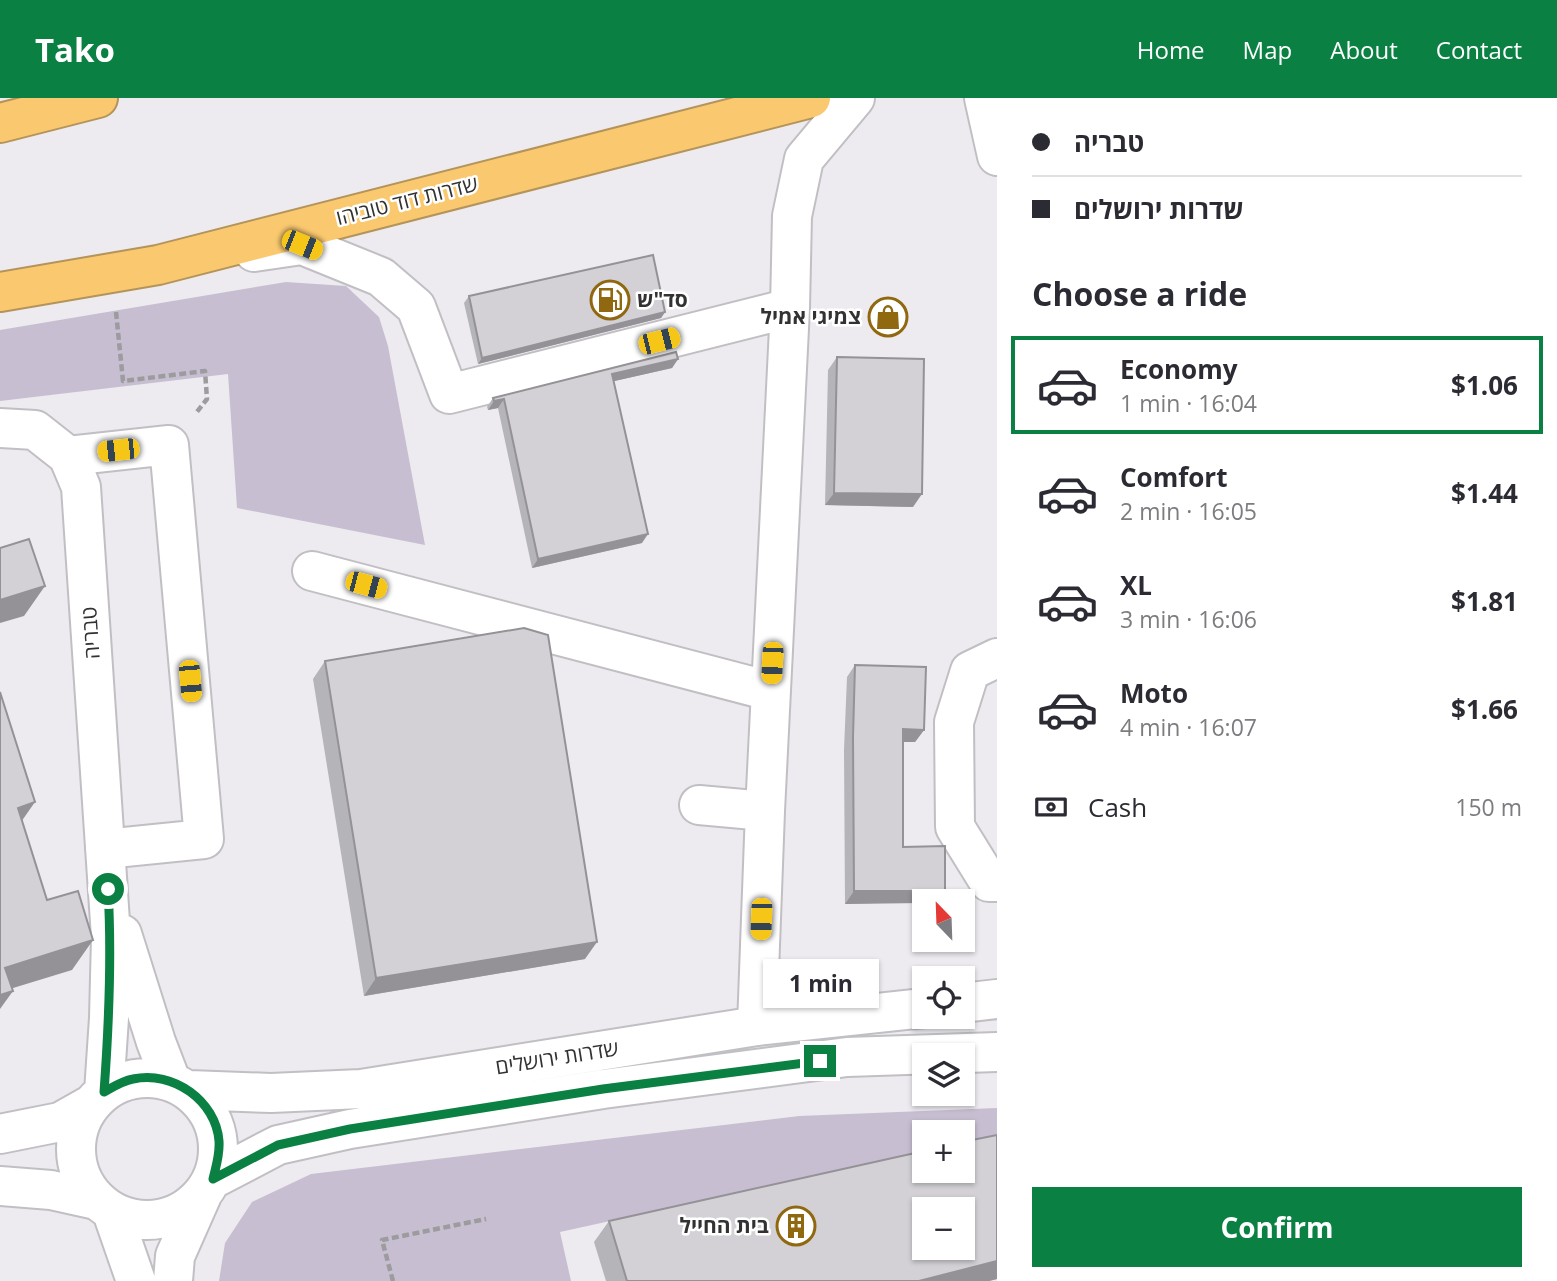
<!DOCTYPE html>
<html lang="en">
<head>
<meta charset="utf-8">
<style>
  :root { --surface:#fff; --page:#f2f2f3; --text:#2b2b33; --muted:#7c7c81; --line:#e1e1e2; --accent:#0b8043 }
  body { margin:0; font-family:"Open Sans",Heebo,sans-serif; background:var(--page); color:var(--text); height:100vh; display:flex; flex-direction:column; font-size:26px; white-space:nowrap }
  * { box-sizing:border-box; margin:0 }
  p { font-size:23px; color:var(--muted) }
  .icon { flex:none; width:38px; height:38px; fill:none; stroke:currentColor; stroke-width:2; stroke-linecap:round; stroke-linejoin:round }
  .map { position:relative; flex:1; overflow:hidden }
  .side { display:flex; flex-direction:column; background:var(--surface); width:560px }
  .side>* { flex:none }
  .guide { display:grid; align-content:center; height:154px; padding:0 35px; background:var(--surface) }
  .needle { width:46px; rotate:337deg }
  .tools { position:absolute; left:912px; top:791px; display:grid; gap:14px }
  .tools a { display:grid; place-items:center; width:63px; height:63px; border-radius:0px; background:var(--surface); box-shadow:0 2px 5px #0004; font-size:35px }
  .end { position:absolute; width:32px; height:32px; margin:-16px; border:9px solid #0b8043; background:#fff; box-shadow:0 0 0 4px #fff }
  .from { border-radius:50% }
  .bubble { position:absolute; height:49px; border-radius:0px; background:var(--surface); box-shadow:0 2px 5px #0004; font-size:23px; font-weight:700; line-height:49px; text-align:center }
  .car { position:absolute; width:21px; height:42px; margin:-21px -10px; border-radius:9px; box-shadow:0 0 5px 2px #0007; background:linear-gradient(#f5c518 24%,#345 0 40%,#f5c518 0 76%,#345 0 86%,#f5c518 0) }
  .guide b { display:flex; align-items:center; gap:24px; height:66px; font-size:26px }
  .guide b+b { border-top:2px solid var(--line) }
  .guide i { width:18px; height:18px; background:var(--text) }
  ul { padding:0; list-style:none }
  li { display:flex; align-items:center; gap:21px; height:98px; margin:0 14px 10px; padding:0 21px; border:4px solid transparent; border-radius:0px }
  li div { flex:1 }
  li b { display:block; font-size:26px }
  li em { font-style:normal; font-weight:700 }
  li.current { border-color:var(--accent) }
  li>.icon { width:63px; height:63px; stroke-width:1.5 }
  h2 { padding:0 35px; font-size:32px; line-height:84px }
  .pay { display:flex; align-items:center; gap:18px; height:77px; padding:0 35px; font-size:26px }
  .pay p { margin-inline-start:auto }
  .primary-button { display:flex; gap:14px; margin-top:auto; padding:14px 35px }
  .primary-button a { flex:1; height:80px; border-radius:0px; background:var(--accent); color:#fff; font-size:28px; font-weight:700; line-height:80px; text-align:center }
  header { display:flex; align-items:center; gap:42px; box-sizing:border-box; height:98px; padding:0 35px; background:var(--accent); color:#fff }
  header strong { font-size:33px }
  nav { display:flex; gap:38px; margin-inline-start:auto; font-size:24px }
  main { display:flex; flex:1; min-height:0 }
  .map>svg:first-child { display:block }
  .green { fill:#c7bed1 }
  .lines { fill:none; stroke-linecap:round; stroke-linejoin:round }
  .minor-casing { stroke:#c1bfc3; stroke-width:42 }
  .highway-casing { stroke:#b4945a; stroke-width:42 }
  .path { stroke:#9c9b9e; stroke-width:4.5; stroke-dasharray:7 3.5; stroke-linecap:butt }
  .minor { stroke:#fff; stroke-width:38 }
  .highway { stroke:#fac96f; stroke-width:38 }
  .wall { fill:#b5b4b8 }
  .shaded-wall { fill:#949296 }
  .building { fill:#d3d1d6; stroke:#949296; stroke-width:2; fill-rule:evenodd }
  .route { stroke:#0b8043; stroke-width:9 }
  .labels { text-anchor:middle; stroke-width:5; stroke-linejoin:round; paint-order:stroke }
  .street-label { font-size:21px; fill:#323233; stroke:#fff }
  .poi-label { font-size:21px; font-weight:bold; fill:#323233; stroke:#fff; text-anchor:end }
</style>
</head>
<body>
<header>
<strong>Tako</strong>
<nav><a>Home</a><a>Map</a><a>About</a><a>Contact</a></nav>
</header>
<main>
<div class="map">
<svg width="997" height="1183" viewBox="0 0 997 1183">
  <rect width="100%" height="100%" fill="#edebef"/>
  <path class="green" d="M 286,184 L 346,188 L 379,219 L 388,248 L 425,447 L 237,410 L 228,276 L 0,303 L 0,232 Z
    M 997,1010 L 997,1038 L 963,1046 L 962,1034 L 924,1034 L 924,1054 L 560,1134 L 571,1183 L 219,1183 L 225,1145 L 252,1104 L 311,1076 L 799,1018 Z"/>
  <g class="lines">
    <defs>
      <path id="minor" d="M 984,0 L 997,58
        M 254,154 L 302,147 L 381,179 L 416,209 L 449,296 L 790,210 L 792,118 L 804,61 L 855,0
        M 0,330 L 35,332 L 68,358 L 81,389 L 111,839 L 109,920 L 104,994
        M 68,358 L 169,347 L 204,741 L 105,751
        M 312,473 L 770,593
        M 997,560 L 970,573 L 954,624 L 955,729 L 989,784 L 997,784
        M 699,707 L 765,713
        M 122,836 L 156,944 L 171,983
        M 962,905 L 997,901
        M 757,928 L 765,713 L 790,210
        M76 1051a71 71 0 1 1 142 0a71 71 0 1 1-142 0Z
        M 189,992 L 271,995 L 361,991 L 757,928 L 924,910
        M 0,1036 L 60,1024 L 92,1006
        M 213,1081 L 278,1047 L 350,1031 L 603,991 L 847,959 L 997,954
        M 0,1088 L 51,1092 L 96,1102
        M 112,1114 L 136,1183
        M 173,1183 L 175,1158 L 202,1097"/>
      <path id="highway" d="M 0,25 L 98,0
        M 0,194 L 158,167 L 811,0"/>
    </defs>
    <use href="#minor" class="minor-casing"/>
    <use href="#highway" class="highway-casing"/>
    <path class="path" d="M 116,214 L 123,283 L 205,273 L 207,301 L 196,315
      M 393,1183 L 382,1142 L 486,1121"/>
    <use href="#minor" class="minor"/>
    <use href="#highway" class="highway"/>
  </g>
  <path class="wall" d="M 469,198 L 665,214 L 661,220 L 478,266 L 464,205 Z
    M 837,259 L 913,409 L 825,407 L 828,272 Z
    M 678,261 L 672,270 L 614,283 L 642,445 L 532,470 L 498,310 L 488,312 L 487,309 L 493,300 Z
    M 325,563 L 585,861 L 364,898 L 313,581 Z
    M 855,567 L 924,632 L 915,644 L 903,644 L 903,749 L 945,793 L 938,803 L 845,806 L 844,652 L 847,579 Z
    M 609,1123 L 997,1181 L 989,1183 L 606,1183 L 594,1144 Z"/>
  <path class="shaded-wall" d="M 665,214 L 661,220 L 478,266 L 482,260 Z
    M 678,261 L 672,270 L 606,285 L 612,276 Z
    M 504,301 L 498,310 L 488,312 L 494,303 Z
    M 834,395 L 922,396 L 913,409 L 825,407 Z
    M 648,436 L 642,445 L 532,470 L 538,461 Z
    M 45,488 L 24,518 L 0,525 L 0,502 Z
    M 903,631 L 924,632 L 915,644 L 894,644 Z
    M 35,704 L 14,734 L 18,710 Z
    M 854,793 L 945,793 L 938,803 L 924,803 L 924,805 L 845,806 Z
    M 93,842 L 72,872 L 0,894 L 5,870 Z
    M 597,844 L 585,861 L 364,898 L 376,880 Z
    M 13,893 L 0,911 L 0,897 Z
    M 997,1163 L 997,1181 L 989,1183 L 919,1183 Z"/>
  <path class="building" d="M 653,157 L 665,214 L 482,260 L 469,198 Z
    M 676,254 L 678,261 L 612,276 L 648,436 L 538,461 L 504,301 L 494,303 L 493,300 Z
    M 837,259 L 924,261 L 922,396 L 834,395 Z
    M 29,441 L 45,488 L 0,502 L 0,450 Z
    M 524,530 L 548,537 L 597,844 L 376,880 L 325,563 Z
    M 855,567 L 926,569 L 924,632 L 903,631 L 903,749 L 945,748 L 945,793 L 854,793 L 853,639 Z
    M 0,594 L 35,704 L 18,710 L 47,802 L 78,793 L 93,842 L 5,870 L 13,893 L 0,897 Z
    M 997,1037 L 997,1163 L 919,1183 L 627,1183 L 609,1123 L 924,1053 L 924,1073 L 962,1073 L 962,1044 ZM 924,1111 L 962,1111 L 962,1150 L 924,1150 Z"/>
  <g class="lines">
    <path class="route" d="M 108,791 C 112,859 109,926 104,994 C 113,989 122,983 133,981 C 173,972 216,1003 219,1043 C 220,1057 216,1068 213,1081 L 278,1047 L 350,1031 L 603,991 L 820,963"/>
  </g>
  <defs>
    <symbol id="fuel-ring" viewBox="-11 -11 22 22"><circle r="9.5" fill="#fff" stroke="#90680f" stroke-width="1.5"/><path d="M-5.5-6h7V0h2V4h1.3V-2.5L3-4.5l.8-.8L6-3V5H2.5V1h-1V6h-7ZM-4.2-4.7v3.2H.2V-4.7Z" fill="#90680f"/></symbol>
    <symbol id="shop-ring" viewBox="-11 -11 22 22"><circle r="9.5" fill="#fff" stroke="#90680f" stroke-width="1.5"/><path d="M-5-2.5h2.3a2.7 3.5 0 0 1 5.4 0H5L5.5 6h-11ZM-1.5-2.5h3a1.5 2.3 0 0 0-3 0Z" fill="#90680f"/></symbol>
    <symbol id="building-ring" viewBox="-11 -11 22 22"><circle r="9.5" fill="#fff" stroke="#90680f" stroke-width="1.5"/><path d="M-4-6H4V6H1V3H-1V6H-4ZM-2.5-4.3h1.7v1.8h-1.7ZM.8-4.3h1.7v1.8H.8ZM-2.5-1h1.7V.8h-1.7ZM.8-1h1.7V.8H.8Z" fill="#90680f"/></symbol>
  </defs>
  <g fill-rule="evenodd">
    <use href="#fuel-ring" x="588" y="180" width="44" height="44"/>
    <use href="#shop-ring" x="866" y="197" width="44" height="44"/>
    <use href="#building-ring" x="774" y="1106" width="44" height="44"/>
  </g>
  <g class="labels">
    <g class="street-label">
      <text transform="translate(407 103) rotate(-14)" y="7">שדרות דוד טוביהו</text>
      <text transform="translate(91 535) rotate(-94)" y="7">טבריה</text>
      <text transform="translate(557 960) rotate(-9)" y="7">שדרות ירושלים</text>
    </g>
    <g class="poi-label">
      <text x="637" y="209" text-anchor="start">סד"ש</text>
      <text x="861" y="226">צמיגי אמיל</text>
      <text x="769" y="1135">בית החייל</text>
    </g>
  </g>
</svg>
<div class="tools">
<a><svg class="needle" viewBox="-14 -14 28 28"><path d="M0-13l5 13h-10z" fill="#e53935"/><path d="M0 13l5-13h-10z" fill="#7c7c81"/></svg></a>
<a><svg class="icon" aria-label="locate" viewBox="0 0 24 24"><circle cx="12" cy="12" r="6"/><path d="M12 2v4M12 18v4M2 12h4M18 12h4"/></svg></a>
<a><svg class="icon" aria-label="layers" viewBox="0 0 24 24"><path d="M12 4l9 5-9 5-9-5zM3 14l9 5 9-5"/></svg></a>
<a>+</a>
<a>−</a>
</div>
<i class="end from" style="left:108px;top:791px"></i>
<i class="end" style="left:820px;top:963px"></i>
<div class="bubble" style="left:763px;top:861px;width:116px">1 min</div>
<i class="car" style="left:302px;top:147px;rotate:112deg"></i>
<i class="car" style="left:659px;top:243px;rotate:76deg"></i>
<i class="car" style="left:118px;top:352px;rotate:264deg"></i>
<i class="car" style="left:366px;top:487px;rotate:105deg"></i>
<i class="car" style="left:772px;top:565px;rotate:183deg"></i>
<i class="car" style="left:190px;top:583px;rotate:175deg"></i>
<i class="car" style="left:761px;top:821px;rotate:182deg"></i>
</div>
<section class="side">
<div class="guide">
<b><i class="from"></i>טבריה</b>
<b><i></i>שדרות ירושלים</b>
</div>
<h2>Choose a ride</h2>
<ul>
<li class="current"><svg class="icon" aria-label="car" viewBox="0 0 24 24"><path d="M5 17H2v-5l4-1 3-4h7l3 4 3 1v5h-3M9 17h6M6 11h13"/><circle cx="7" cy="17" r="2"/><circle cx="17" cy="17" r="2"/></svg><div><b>Economy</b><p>1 min · 16:04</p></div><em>$1.06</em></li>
<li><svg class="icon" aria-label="car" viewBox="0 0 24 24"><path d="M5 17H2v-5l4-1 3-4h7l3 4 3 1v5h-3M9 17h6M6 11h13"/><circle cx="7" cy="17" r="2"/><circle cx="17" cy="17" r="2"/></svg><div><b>Comfort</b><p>2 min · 16:05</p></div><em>$1.44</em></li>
<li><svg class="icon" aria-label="car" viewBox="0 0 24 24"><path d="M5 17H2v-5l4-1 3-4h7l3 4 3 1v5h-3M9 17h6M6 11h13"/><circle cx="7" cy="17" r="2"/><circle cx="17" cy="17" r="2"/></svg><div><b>XL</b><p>3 min · 16:06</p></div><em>$1.81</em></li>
<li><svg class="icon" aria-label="car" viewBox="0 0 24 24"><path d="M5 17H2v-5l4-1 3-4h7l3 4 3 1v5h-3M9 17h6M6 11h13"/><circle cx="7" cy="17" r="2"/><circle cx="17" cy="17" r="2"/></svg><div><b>Moto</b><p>4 min · 16:07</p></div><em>$1.66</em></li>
</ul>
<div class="pay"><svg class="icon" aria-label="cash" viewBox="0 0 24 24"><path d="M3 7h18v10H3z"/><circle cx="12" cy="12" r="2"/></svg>Cash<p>150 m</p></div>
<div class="primary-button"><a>Confirm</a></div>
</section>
</main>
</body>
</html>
